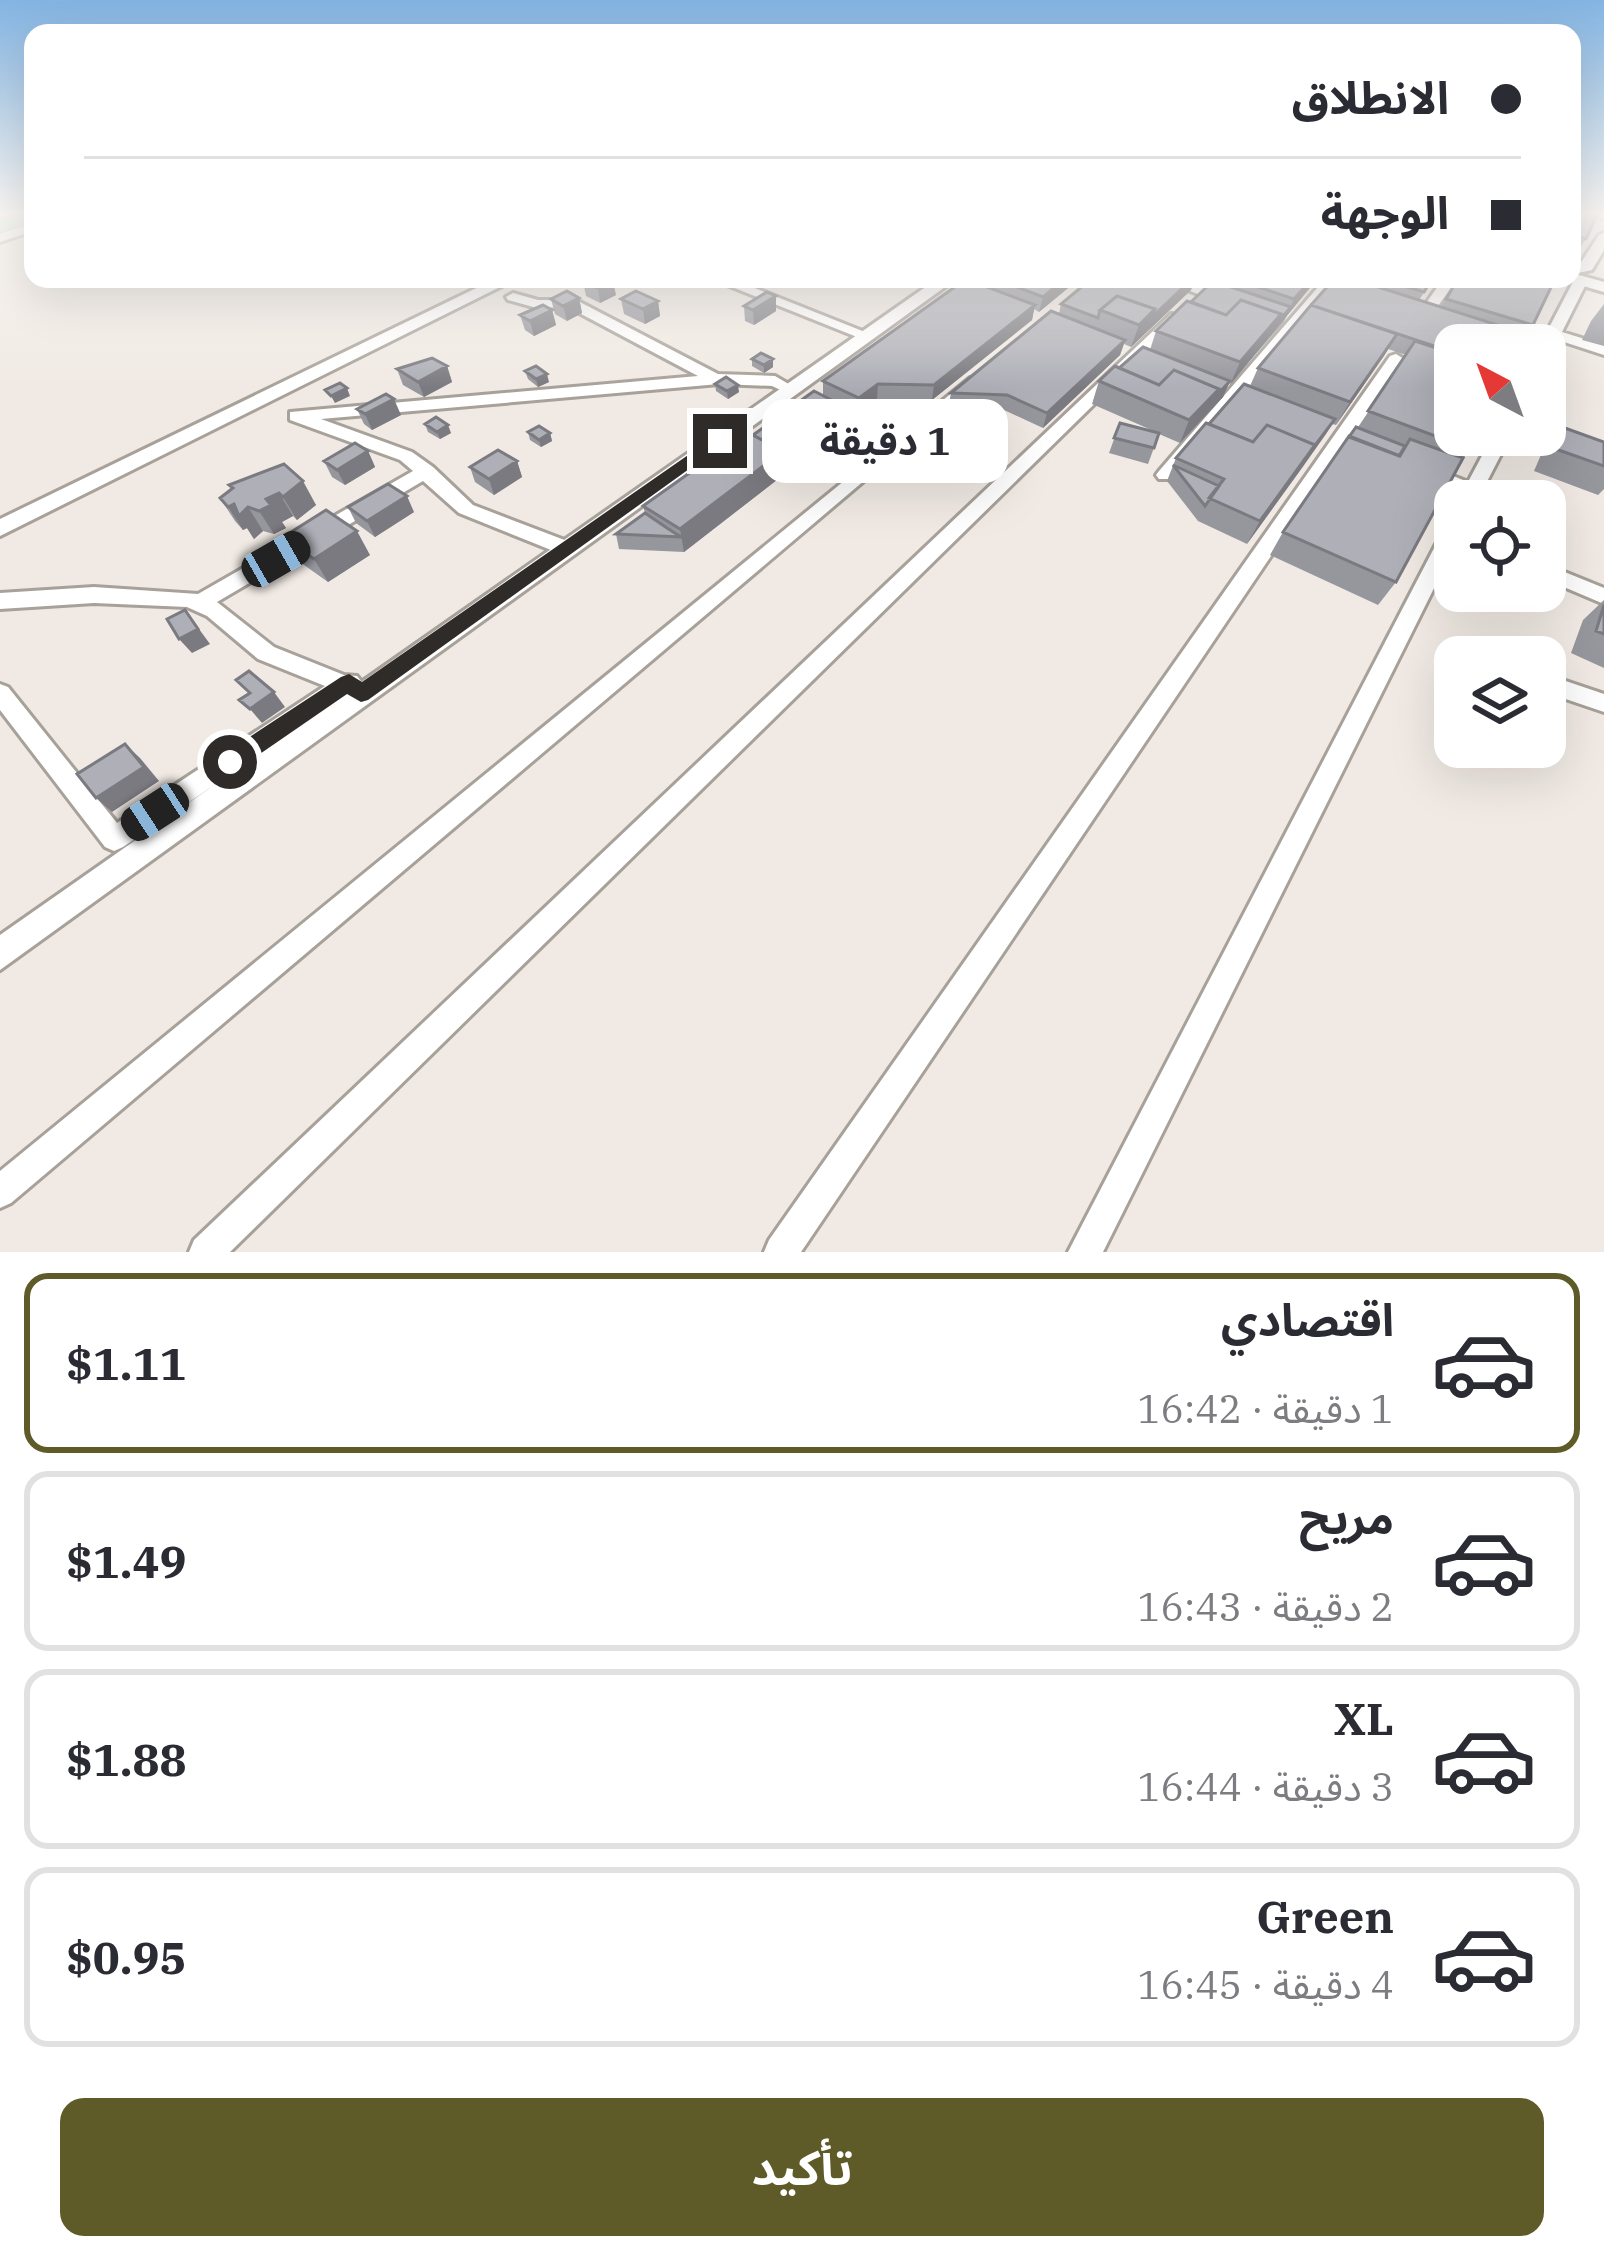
<!DOCTYPE html>
<html lang="ar">
<head>
<meta charset="utf-8">
<style>
  :root { --surface:#fff; --page:#f7f7f7; --text:#2b2b33; --muted:#7c7c81; --line:#e1e1e2; --accent:#5e5b28 }
  body { margin:0; font-family:"IBM Plex Serif","Noto Sans Arabic",serif; background:var(--page); color:var(--text); direction:rtl; height:100vh; display:flex; flex-direction:column; font-size:45px; white-space:nowrap }
  * { box-sizing:border-box; margin:0 }
  p { font-size:39px; color:var(--muted) }
  .icon { flex:none; width:66px; height:66px; fill:none; stroke:currentColor; stroke-width:2; stroke-linecap:round; stroke-linejoin:round }
  .map { position:relative; height:1252px; overflow:hidden; direction:ltr }
  .sheet { display:flex; flex-direction:column; background:var(--surface); flex:1 }
  .sheet>* { flex:none }
  .top-card { position:absolute; left:24px; top:24px; width:1557px; height:264px; border-radius:24px; box-shadow:0 12px 48px #0002; direction:rtl; display:grid; align-content:center; height:264px; padding:0 60px; background:var(--surface) }
  .needle { width:78px; rotate:319deg }
  .fabs { position:absolute; left:1434px; top:324px; display:grid; gap:24px }
  .fabs a { display:grid; place-items:center; width:132px; height:132px; border-radius:24px; background:var(--surface); box-shadow:0 12px 48px #0002; font-size:60px }
  .end { position:absolute; width:54px; height:54px; margin:-27px; border:15px solid #2e2b29; background:#fff; box-shadow:0 0 0 6px #fff }
  .from { border-radius:50% }
  .bubble { position:absolute; height:84px; border-radius:24px; background:var(--surface); box-shadow:0 12px 48px #0002; font-size:39px; font-weight:700; line-height:84px; text-align:center; direction:rtl }
  .car { position:absolute; width:36px; height:72px; margin:-36px -18px; border-radius:15px; box-shadow:0 0 9px 3px #0007; background:linear-gradient(#222 24%,#8ab4d8 0 40%,#222 0 76%,#8ab4d8 0 86%,#222 0) }
  .top-card b { display:flex; align-items:center; gap:42px; height:114px; font-size:45px }
  .top-card b+b { border-top:3px solid var(--line) }
  .top-card i { width:30px; height:30px; background:var(--text) }
  ul { padding:21px 0 0; list-style:none }
  li { display:flex; align-items:center; gap:36px; height:180px; margin:0 24px 18px; padding:0 36px; border:6px solid var(--line); border-radius:24px }
  li div { flex:1 }
  li b { display:block; font-size:45px }
  li em { font-style:normal; font-weight:700 }
  li.selected { border-color:var(--accent) }
  li>.icon { width:108px; height:108px; stroke-width:1.5 }
  .button { display:flex; gap:24px; margin-top:auto; padding:24px 60px }
  .button a { flex:1; height:138px; border-radius:24px; background:var(--accent); color:#fff; font-size:48px; font-weight:700; line-height:138px; text-align:center }
  .map>svg:first-child { display:block }
  .lines { fill:none; stroke-linecap:round; stroke-linejoin:round }
  .minor-casing { stroke:#a7a19a; stroke-width:6 }
  .tertiary-casing { stroke:#a7a19a; stroke-width:6 }
  .primary-casing { stroke:#c9c8c7; stroke-width:6 }
  .minor { fill:#fff; fill-rule:evenodd }
  .tertiary { fill:#fff; fill-rule:evenodd }
  .primary { fill:#a6f1be; fill-rule:evenodd }
  .wall { fill:#96969d }
  .shaded-wall { fill:#7a7a80 }
  .building { fill:#aeafb7; stroke:#7a7a80; stroke-width:3 }
  .route { fill:#2e2b29 }
</style>
</head>
<body>
<div class="map">
<svg width="1604" height="1252" viewBox="0 0 1604 1252">
  <rect width="100%" height="100%" fill="#f1eae4"/>
  <g class="lines">
    <defs>
      <path id="minor" d="M 1592,213 L 1604,213 L 1604,218 L 1594,216 Z
        M 33,223 L 33,231 L 0,242 L 0,234 Z
        M 1581,276 L 1588,280 L 1562,332 L 1604,345 L 1604,355 L 1558,340 L 1550,353 L 1545,355 L 1545,345 L 1540,345 L 1574,280 Z
        M 712,279 L 732,279 L 875,336 L 862,339 Z
        M 1158,279 L 1179,279 L 1234,300 L 1222,303 Z
        M 1325,279 L 1340,279 L 1171,479 L 1159,479 L 1156,475 L 1159,471 Z
        M 1443,279 L 1457,279 L 1429,319 L 1419,319 L 1417,316 Z
        M 513,293 L 538,300 L 576,300 L 718,374 L 775,376 L 799,390 L 791,395 L 772,386 L 719,384 L 321,419 L 412,452 L 433,467 L 473,505 L 575,544 L 578,549 L 575,554 L 561,554 L 459,513 L 423,481 L 217,602 L 274,647 L 344,675 L 357,676 L 367,689 L 364,695 L 356,698 L 347,695 L 123,847 L 114,851 L 105,847 L 0,710 L 0,684 L 8,687 L 117,823 L 325,686 L 258,659 L 207,616 L 187,607 L 94,603 L 0,609 L 0,593 L 94,587 L 198,594 L 413,471 L 400,460 L 290,420 L 290,412 L 698,376 L 568,307 L 537,308 L 508,300 L 506,297 Z
        M 1171,314 L 1183,317 L 230,1252 L 189,1252 L 194,1240 Z
        M 1396,354 L 1404,359 L 801,1252 L 764,1252 L 769,1240 L 1390,356 Z
        M 970,378 L 976,380 L 976,386 L 11,1203 L 0,1208 L 0,1171 Z
        M 1493,435 L 1511,435 L 1477,501 L 1459,501 L 1462,493 L 1415,470 L 1424,464 L 1468,482 Z
        M 1455,520 L 1455,546 L 1103,1252 L 1068,1252 L 1445,527 Z
        M 1545,564 L 1604,588 L 1604,604 L 1545,579 Z
        M 1545,674 L 1604,694 L 1604,712 L 1545,692 Z"/>
      <path id="tertiary" d="M 1604,233 L 1604,250 L 1592,270 L 1578,273 L 1576,270 L 1599,235 Z
        M 1572,273 L 1604,282 L 1604,292 L 1566,281 L 1572,279 Z
        M 495,279 L 516,279 L 0,536 L 0,519 Z
        M 937,279 L 956,279 L 0,970 L 0,935 Z"/>
      <path id="primary" d="M 21,213 L 33,213 L 33,221 L 0,232 L 0,220 Z"/>
    </defs>
    <use href="#minor" class="minor-casing"/>
    <use href="#tertiary" class="tertiary-casing"/>
    <use href="#primary" class="primary-casing"/>
    <use href="#minor" class="minor"/>
    <use href="#tertiary" class="tertiary"/>
    <use href="#primary" class="primary"/>
  </g>
  <path class="wall" d="M 1572,213 L 1586,239 L 1576,253 L 1572,252 Z
    M 975,279 L 1079,279 L 1039,312 L 1034,309 L 1032,320 L 932,400 L 877,399 L 858,414 L 849,410 L 849,424 L 684,552 L 619,549 L 616,534 L 645,513 L 643,506 L 753,435 L 823,396 L 823,381 L 975,281 Z
    M 1091,279 L 1316,279 L 1288,313 L 1284,322 L 1228,385 L 1223,397 L 1180,443 L 1159,434 L 1148,464 L 1109,453 L 1120,423 L 1156,432 L 1092,404 L 1099,381 L 1150,350 L 1156,331 L 1207,286 L 1194,282 L 1191,290 L 1131,347 L 1124,344 L 1120,355 L 1043,428 L 1004,410 L 948,409 L 951,393 L 1059,314 L 1061,304 Z
    M 1334,279 L 1433,279 L 1419,300 L 1441,307 L 1458,279 L 1533,325 L 1526,334 L 1455,345 L 1470,449 L 1461,462 L 1396,582 L 1378,605 L 1270,555 L 1283,532 L 1358,428 L 1406,355 L 1388,349 L 1336,425 L 1332,424 L 1247,544 L 1198,521 L 1167,481 L 1176,458 L 1250,386 L 1258,368 Z
    M 583,281 L 616,295 L 600,303 L 586,296 Z
    M 579,298 L 582,313 L 567,321 L 555,314 L 551,299 Z
    M 621,299 L 658,301 L 660,316 L 645,324 L 624,314 Z
    M 1604,304 L 1604,346 L 1582,340 L 1591,321 Z
    M 744,306 L 776,311 L 754,325 L 745,321 Z
    M 552,310 L 556,325 L 534,336 L 525,330 L 520,315 Z
    M 752,359 L 773,367 L 764,373 L 752,366 Z
    M 447,366 L 452,382 L 424,397 L 403,385 L 397,369 Z
    M 525,371 L 549,382 L 538,387 L 528,379 Z
    M 715,384 L 739,392 L 728,399 L 716,391 Z
    M 357,409 L 401,415 L 372,430 L 364,424 Z
    M 425,424 L 451,433 L 440,439 L 428,432 Z
    M 1562,427 L 1604,442 L 1604,489 L 1598,495 L 1534,471 L 1543,450 Z
    M 528,432 L 550,433 L 552,441 L 541,447 L 530,440 Z
    M 368,451 L 375,467 L 345,485 L 332,477 L 324,461 Z
    M 517,461 L 522,477 L 494,495 L 475,482 L 470,467 Z
    M 284,464 L 316,505 L 297,520 L 293,516 L 282,522 L 286,528 L 274,534 L 263,531 L 254,539 L 247,528 L 243,530 L 235,521 L 220,498 L 232,489 Z
    M 348,507 L 414,512 L 375,537 L 356,523 Z
    M 283,537 L 370,555 L 328,582 L 297,560 Z
    M 1604,600 L 1604,668 L 1571,653 L 1583,620 Z"/>
  <path class="shaded-wall" d="M 1065,279 L 1079,279 L 1039,312 L 1043,297 Z
    M 1192,279 L 1195,279 L 1191,290 L 1131,347 L 1139,325 Z
    M 1312,279 L 1316,279 L 1314,283 L 1230,385 L 1240,362 L 1281,314 L 1290,308 L 1294,299 Z
    M 613,281 L 616,295 L 600,303 L 598,288 Z
    M 776,296 L 776,311 L 754,325 L 753,310 Z
    M 579,298 L 582,313 L 567,321 L 563,306 Z
    M 658,301 L 660,316 L 645,324 L 643,309 Z
    M 1035,305 L 1032,320 L 932,400 L 934,385 Z
    M 552,310 L 556,325 L 534,336 L 530,321 Z
    M 1397,334 L 1384,356 L 1336,425 L 1350,402 Z
    M 1125,340 L 1120,355 L 1043,428 L 1047,413 Z
    M 773,359 L 773,367 L 764,373 L 764,365 Z
    M 447,366 L 452,382 L 424,397 L 418,382 Z
    M 547,374 L 549,382 L 538,387 L 536,379 Z
    M 1230,381 L 1223,397 L 1180,443 L 1189,420 L 1219,389 Z
    M 878,384 L 877,399 L 858,414 L 859,398 Z
    M 738,385 L 739,392 L 728,399 L 727,391 Z
    M 347,388 L 350,396 L 335,403 L 331,396 Z
    M 394,399 L 401,415 L 372,430 L 365,414 Z
    M 849,409 L 849,424 L 684,552 L 680,529 L 783,451 Z
    M 1335,419 L 1326,434 L 1302,468 L 1310,452 Z
    M 448,425 L 451,433 L 440,439 L 437,432 Z
    M 550,433 L 552,441 L 541,447 L 539,440 Z
    M 1315,445 L 1302,468 L 1247,544 L 1260,521 Z
    M 368,451 L 375,467 L 345,485 L 337,470 Z
    M 517,461 L 522,477 L 494,495 L 489,479 Z
    M 303,481 L 316,505 L 297,520 L 283,497 Z
    M 279,493 L 293,516 L 282,522 L 286,528 L 274,534 L 259,511 L 266,499 Z
    M 407,496 L 414,512 L 375,537 L 367,521 Z
    M 234,504 L 248,507 L 263,531 L 254,539 L 247,528 L 243,530 L 228,507 Z
    M 357,531 L 370,555 L 328,582 L 314,559 Z
    M 185,610 L 210,644 L 192,653 L 179,639 Z
    M 274,692 L 285,707 L 262,723 L 250,709 Z
    M 125,744 L 140,758 L 159,781 L 112,812 L 96,798 Z"/>
  <path class="building" d="M 1572,213 L 1598,213 L 1586,239 L 1572,235 Z
    M 586,279 L 610,279 L 613,281 L 598,288 L 583,281 Z
    M 966,279 L 1035,305 L 934,385 L 878,384 L 859,398 L 823,381 Z
    M 996,279 L 1065,279 L 1043,297 Z
    M 1091,279 L 1192,279 L 1152,317 L 1155,309 L 1117,296 L 1100,310 L 1098,318 L 1061,304 Z
    M 1234,279 L 1312,279 L 1294,299 Z
    M 1334,279 L 1353,279 L 1526,334 L 1520,345 L 1455,345 L 1455,353 L 1311,305 Z
    M 1380,279 L 1432,279 L 1424,292 Z
    M 1458,279 L 1555,279 L 1533,325 L 1446,299 Z
    M 1213,281 L 1291,307 L 1278,322 L 1281,314 L 1241,300 L 1226,315 L 1191,302 Z
    M 567,291 L 579,298 L 563,306 L 551,299 Z
    M 636,291 L 658,301 L 643,309 L 621,299 Z
    M 767,292 L 776,296 L 753,310 L 744,306 Z
    M 1117,296 L 1155,309 L 1139,325 L 1100,310 Z
    M 1241,300 L 1281,314 L 1240,362 L 1156,331 L 1187,301 L 1226,315 Z
    M 543,305 L 552,310 L 530,321 L 520,315 Z
    M 1311,305 L 1397,334 L 1350,402 L 1258,368 Z
    M 1051,311 L 1125,340 L 1047,413 L 1007,395 L 951,393 Z
    M 1415,341 L 1455,354 L 1455,435 L 1478,435 L 1470,449 L 1368,411 Z
    M 1143,347 L 1230,381 L 1216,396 L 1219,389 L 1174,370 L 1159,385 L 1119,368 Z
    M 761,353 L 773,359 L 764,365 L 752,359 Z
    M 432,358 L 447,366 L 418,382 L 397,369 Z
    M 536,366 L 547,374 L 536,379 L 525,371 Z
    M 1115,366 L 1159,385 L 1174,370 L 1219,389 L 1189,420 L 1099,381 Z
    M 726,377 L 738,385 L 727,391 L 715,384 Z
    M 340,383 L 347,388 L 331,396 L 325,390 Z
    M 1244,384 L 1335,419 L 1310,452 L 1315,445 L 1267,425 L 1253,442 L 1209,424 Z
    M 814,391 L 849,409 L 783,459 L 783,451 L 753,435 Z
    M 386,394 L 394,399 L 365,414 L 357,409 Z
    M 436,417 L 448,425 L 437,432 L 425,424 Z
    M 1120,423 L 1159,433 L 1154,448 L 1114,438 Z
    M 1206,423 L 1253,442 L 1267,425 L 1315,445 L 1260,521 L 1209,498 L 1224,479 L 1176,458 Z
    M 539,426 L 550,433 L 539,440 L 528,432 Z
    M 1356,427 L 1405,446 L 1399,456 L 1349,437 Z
    M 1562,427 L 1604,442 L 1604,466 L 1553,448 Z
    M 747,432 L 783,451 L 680,529 L 643,506 Z
    M 1349,436 L 1400,456 L 1410,439 L 1463,458 L 1396,582 L 1283,532 Z
    M 355,443 L 368,451 L 337,470 L 324,461 Z
    M 498,450 L 517,461 L 489,479 L 470,467 Z
    M 284,464 L 303,481 L 283,497 L 279,493 L 266,499 L 271,505 L 259,511 L 248,507 L 239,516 L 234,504 L 228,507 L 220,498 L 233,488 L 229,485 Z
    M 1173,465 L 1219,486 L 1205,506 Z
    M 388,484 L 407,496 L 367,521 L 348,507 Z
    M 326,510 L 357,531 L 314,559 L 283,537 Z
    M 645,513 L 667,528 L 681,537 L 616,534 Z
    M 1604,605 L 1604,634 L 1596,631 Z
    M 185,610 L 198,629 L 179,639 L 167,619 Z
    M 249,671 L 274,692 L 250,709 L 239,700 L 250,693 L 236,680 Z
    M 125,744 L 144,767 L 96,798 L 77,774 Z"/>
  <linearGradient id="sky" x2="0" y2="1"><stop stop-color="#83b4e2"/><stop offset="0.55" stop-color="#f9f6f3"/><stop offset="1" stop-color="#f9f6f3" stop-opacity="0"/></linearGradient>
  <rect width="1604" height="388" fill="url(#sky)"/>
  <path class="route" d="M 714,437 L 728,441 L 368,700 L 361,702 L 347,694 L 238,769 L 222,769 L 222,755 L 341,677 L 349,674 L 362,682 Z"/>
</svg>
<div class="fabs">
<a><svg class="needle" viewBox="-14 -14 28 28"><path d="M0-13l5 13h-10z" fill="#e53935"/><path d="M0 13l5-13h-10z" fill="#7c7c81"/></svg></a>
<a><svg class="icon" aria-label="locate" viewBox="0 0 24 24"><circle cx="12" cy="12" r="6"/><path d="M12 2v4M12 18v4M2 12h4M18 12h4"/></svg></a>
<a><svg class="icon" aria-label="layers" viewBox="0 0 24 24"><path d="M12 4l9 5-9 5-9-5zM3 14l9 5 9-5"/></svg></a>
</div>
<i class="end from" style="left:230px;top:762px"></i>
<i class="end" style="left:720px;top:441px"></i>
<div class="bubble" style="left:762px;top:399px;width:246px">1 دقيقة</div>
<i class="car" style="left:276px;top:559px;rotate:60deg"></i>
<i class="car" style="left:155px;top:812px;rotate:237deg"></i>
<div class="top-card">
<b><i class="from"></i>الانطلاق</b>
<b><i></i>الوجهة</b>
</div>
</div>
<section class="sheet">
<ul>
<li class="selected"><svg class="icon" aria-label="car" viewBox="0 0 24 24"><path d="M5 17H2v-5l4-1 3-4h7l3 4 3 1v5h-3M9 17h6M6 11h13"/><circle cx="7" cy="17" r="2"/><circle cx="17" cy="17" r="2"/></svg><div><b>اقتصادي</b><p>1 دقيقة · 16:42</p></div><em>$1.11</em></li>
<li><svg class="icon" aria-label="car" viewBox="0 0 24 24"><path d="M5 17H2v-5l4-1 3-4h7l3 4 3 1v5h-3M9 17h6M6 11h13"/><circle cx="7" cy="17" r="2"/><circle cx="17" cy="17" r="2"/></svg><div><b>مريح</b><p>2 دقيقة · 16:43</p></div><em>$1.49</em></li>
<li><svg class="icon" aria-label="car" viewBox="0 0 24 24"><path d="M5 17H2v-5l4-1 3-4h7l3 4 3 1v5h-3M9 17h6M6 11h13"/><circle cx="7" cy="17" r="2"/><circle cx="17" cy="17" r="2"/></svg><div><b>XL</b><p>3 دقيقة · 16:44</p></div><em>$1.88</em></li>
<li><svg class="icon" aria-label="car" viewBox="0 0 24 24"><path d="M5 17H2v-5l4-1 3-4h7l3 4 3 1v5h-3M9 17h6M6 11h13"/><circle cx="7" cy="17" r="2"/><circle cx="17" cy="17" r="2"/></svg><div><b>Green</b><p>4 دقيقة · 16:45</p></div><em>$0.95</em></li>
</ul>
<div class="button"><a>تأكيد</a></div>
</section>
</body>
</html>
